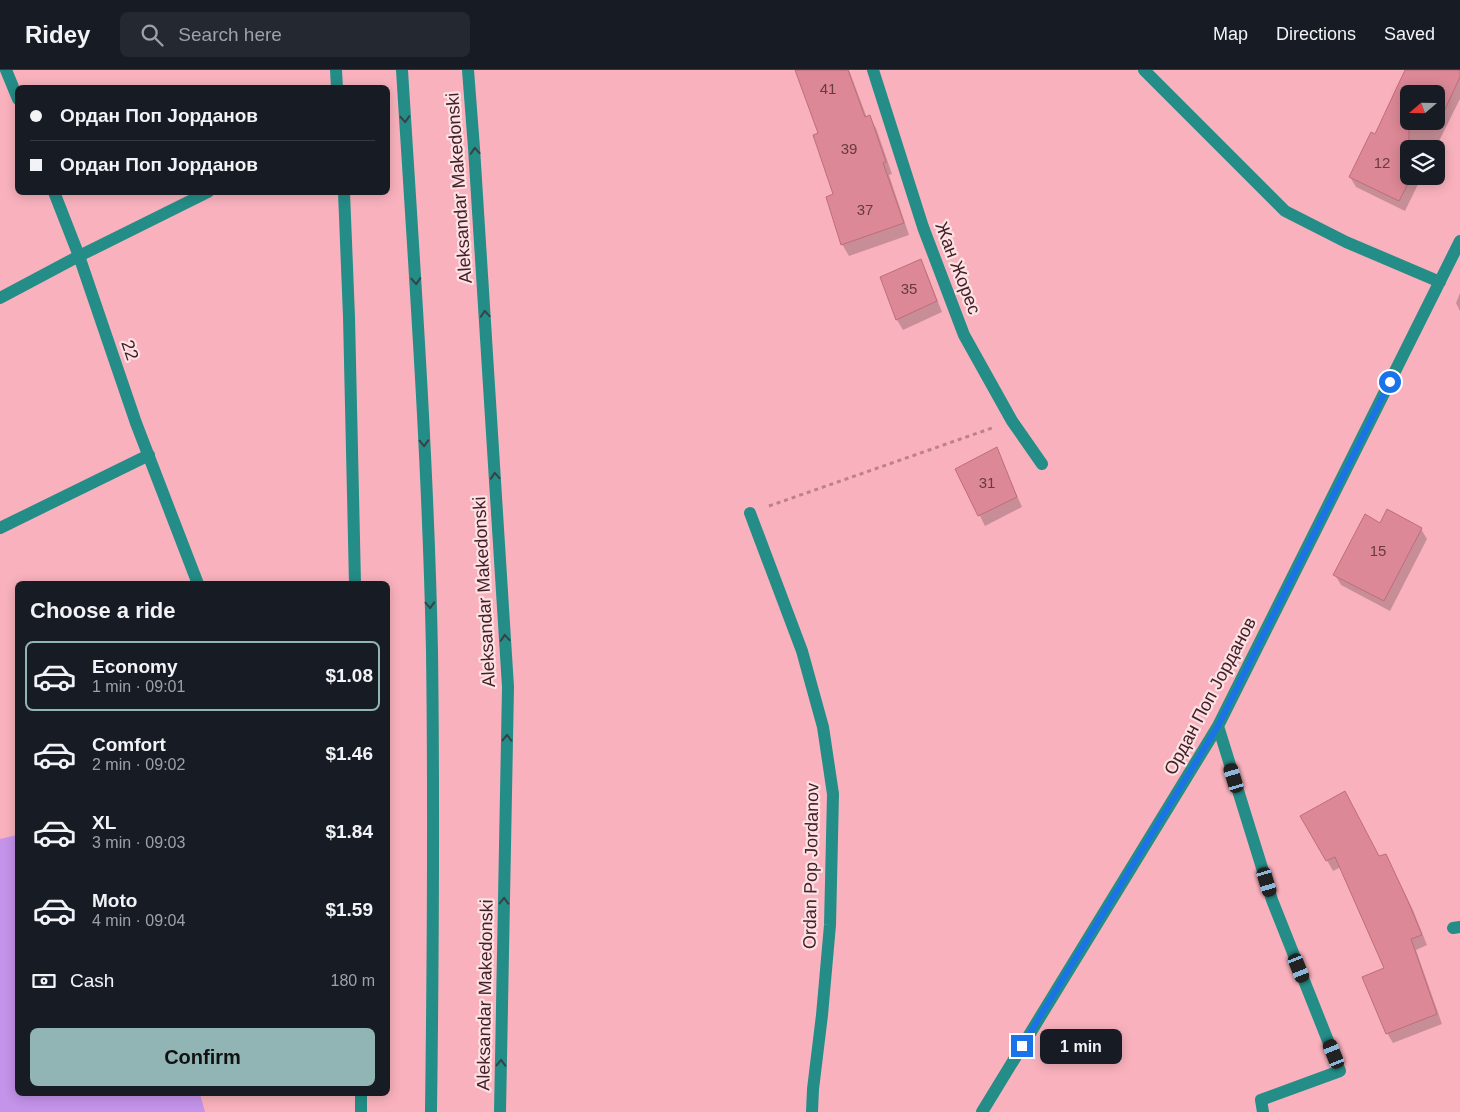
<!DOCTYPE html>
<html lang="en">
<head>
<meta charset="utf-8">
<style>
  :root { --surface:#171b24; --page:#242831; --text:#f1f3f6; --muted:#9ea1a6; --line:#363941; --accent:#91b4b4 }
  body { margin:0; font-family:Helvetica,sans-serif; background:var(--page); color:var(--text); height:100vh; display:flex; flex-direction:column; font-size:19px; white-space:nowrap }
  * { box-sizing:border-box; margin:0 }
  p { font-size:16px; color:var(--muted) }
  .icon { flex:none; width:28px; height:28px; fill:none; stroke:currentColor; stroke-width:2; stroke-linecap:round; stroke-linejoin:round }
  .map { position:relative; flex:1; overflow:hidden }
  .drawer { position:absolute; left:15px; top:511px; width:375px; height:515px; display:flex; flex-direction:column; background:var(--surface); border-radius:8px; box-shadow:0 2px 12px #0003 }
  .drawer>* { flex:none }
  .top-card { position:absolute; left:15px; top:15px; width:375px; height:110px; border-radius:8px; box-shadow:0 2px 12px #0003; display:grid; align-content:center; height:110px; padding:0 15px; background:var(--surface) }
  .needle { width:32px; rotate:250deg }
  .tools { position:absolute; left:1400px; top:15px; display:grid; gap:10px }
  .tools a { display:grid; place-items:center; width:45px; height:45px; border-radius:8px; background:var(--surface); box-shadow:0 2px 12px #0003; font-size:25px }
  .end { position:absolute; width:22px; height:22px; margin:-11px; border:6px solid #1a73e8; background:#fff; box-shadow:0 0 0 2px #fff }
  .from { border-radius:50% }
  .bubble { position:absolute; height:35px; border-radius:8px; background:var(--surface); box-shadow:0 2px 12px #0003; font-size:16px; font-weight:700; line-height:35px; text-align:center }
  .car { position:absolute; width:15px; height:30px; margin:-15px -8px; border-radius:6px; box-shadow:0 0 4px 1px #0007; background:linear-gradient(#222 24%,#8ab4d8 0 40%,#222 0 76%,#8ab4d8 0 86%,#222 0) }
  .top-card b { display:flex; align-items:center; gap:18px; height:48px; font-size:19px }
  .top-card b+b { border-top:1px solid var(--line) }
  .top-card i { width:12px; height:12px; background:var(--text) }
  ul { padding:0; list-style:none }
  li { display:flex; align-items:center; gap:15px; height:70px; margin:0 10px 8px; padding:0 5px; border:2px solid transparent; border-radius:8px }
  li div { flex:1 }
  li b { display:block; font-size:19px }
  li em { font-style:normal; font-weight:700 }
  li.selected { border-color:var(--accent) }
  li>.icon { width:45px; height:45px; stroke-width:1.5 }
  h2 { padding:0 15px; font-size:22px; line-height:60px }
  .pay { display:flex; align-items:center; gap:12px; height:55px; padding:0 15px; font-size:19px }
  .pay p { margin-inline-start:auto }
  .action { display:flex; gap:10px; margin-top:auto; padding:10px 15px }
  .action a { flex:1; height:58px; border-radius:8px; background:var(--accent); color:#111; font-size:20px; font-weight:700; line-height:58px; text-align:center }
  header { display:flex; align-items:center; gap:30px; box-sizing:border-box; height:70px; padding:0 25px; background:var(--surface); border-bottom:1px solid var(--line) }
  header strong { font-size:24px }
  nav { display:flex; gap:28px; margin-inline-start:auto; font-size:18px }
  .search { width:350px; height:45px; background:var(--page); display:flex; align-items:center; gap:12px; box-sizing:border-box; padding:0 18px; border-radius:8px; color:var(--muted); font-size:19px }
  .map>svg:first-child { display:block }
  .green { fill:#c493ea }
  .shadow { fill:#0003; fill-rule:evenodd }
  .building { fill:#dc8896; stroke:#be6d7b }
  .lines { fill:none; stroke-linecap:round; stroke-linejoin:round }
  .path { stroke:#bc818b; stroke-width:3; stroke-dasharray:4 4; stroke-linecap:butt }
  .minor { stroke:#248d87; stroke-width:12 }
  .oneway { stroke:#384143 }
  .route { stroke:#1a73e8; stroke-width:6 }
  .labels { text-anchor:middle; stroke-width:4.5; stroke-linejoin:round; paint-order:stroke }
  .number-label { font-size:15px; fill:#683a42 }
  .street-label { font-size:18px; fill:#412026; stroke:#fde1e4 }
</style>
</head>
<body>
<header>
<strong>Ridey</strong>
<div class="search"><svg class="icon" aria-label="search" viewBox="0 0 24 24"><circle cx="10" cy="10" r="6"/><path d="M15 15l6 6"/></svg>Search here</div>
<nav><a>Map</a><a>Directions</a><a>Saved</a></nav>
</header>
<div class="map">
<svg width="1460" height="1042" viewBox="0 0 1460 1042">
  <rect width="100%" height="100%" fill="#f9b2bd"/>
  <path class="green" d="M 17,765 L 18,1024 L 200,1024 L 205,1042 L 0,1042 L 0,769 Z"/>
  <path class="shadow" d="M 797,0 L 849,0 L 867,48 L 869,47 L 876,58 L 892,104 L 889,105 L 909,165 L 849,186 L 842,174 L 834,125 L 819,64 Z
    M 1406,0 L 1460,0 L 1460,29 L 1435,79 L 1409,79 L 1409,106 L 1422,106 L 1405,141 L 1356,117 L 1350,107 L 1376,66 ZM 1409,24 L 1436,24 L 1436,51 L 1409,51 Z
    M 920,191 L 926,201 L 942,242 L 903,260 L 897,250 L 882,207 Z
    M 1460,223 L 1460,241 L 1456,233 Z
    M 996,378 L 1022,437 L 985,456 L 957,400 Z
    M 1380,454 L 1421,459 L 1427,469 L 1390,541 L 1341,515 L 1335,505 Z
    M 1302,746 L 1379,788 L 1386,785 L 1413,840 L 1427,875 L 1416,880 L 1442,954 L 1393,973 L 1387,963 L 1386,898 L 1341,797 L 1333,801 Z"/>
  <path class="building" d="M 795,0 L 848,0 L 865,47 L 870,45 L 886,92 L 883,93 L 904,153 L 841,175 L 826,127 L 833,124 L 813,65 L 818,63 Z
    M 1405,0 L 1460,0 L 1460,7 L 1440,50 L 1436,48 L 1436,24 L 1409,24 L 1409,112 L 1399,131 L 1349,107 L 1371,62 L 1375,64 Z
    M 921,189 L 937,231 L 896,250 L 880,207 Z
    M 997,377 L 1017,427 L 978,446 L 955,399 Z
    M 1387,439 L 1422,458 L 1384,531 L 1333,505 L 1365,444 L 1380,453 Z
    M 1345,721 L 1379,786 L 1386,784 L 1407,829 L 1422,865 L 1411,869 L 1437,944 L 1386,964 L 1362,907 L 1384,898 L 1335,787 L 1326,791 L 1300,746 Z"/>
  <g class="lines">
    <path class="path" d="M 769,436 L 992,358"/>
    <path class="minor" d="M 6,0 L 18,29
      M 336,0 L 337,18
      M 402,0 C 414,193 428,387 432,581 C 434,734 433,888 431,1042
      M 468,0 L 474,78 L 508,617 L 500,1042
      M 873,0 L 923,157 L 964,265 L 1012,351 L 1042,394
      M 1144,0 L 1285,141 L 1346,172 L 1440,212
      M 54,122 L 79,186 L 136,353 L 198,514
      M 344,122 L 349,247 L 355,514
      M 0,228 L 79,186 L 208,122
      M 750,443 L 802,581 L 823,657 L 833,724 L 830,855 L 822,945 L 813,1019 L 812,1042
      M 0,458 L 149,385
      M 1218,656 L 1272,830 L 1340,1001 L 1261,1030 L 1263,1042
      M 1453,858 L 1460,857
      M 361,1024 L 361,1042
      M 982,1042 L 1218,656 L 1460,171"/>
  </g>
  <defs><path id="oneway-chevron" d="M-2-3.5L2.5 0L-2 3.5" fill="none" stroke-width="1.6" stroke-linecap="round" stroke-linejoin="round" transform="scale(1.25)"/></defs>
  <g class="oneway">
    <use href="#oneway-chevron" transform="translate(405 49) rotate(86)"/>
    <use href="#oneway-chevron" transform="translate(475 81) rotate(-94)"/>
    <use href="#oneway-chevron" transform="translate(416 211) rotate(86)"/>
    <use href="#oneway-chevron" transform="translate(485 244) rotate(-94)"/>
    <use href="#oneway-chevron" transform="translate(424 373) rotate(88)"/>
    <use href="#oneway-chevron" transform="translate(495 406) rotate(-94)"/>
    <use href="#oneway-chevron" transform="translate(430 535) rotate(88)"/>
    <use href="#oneway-chevron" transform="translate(505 568) rotate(-94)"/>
    <use href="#oneway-chevron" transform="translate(507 668) rotate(-89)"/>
    <use href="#oneway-chevron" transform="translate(504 831) rotate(-89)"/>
    <use href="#oneway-chevron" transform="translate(501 993) rotate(-89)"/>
  </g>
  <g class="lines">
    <path class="route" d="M 1022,976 L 1218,656 L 1390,312"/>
  </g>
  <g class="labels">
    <g class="number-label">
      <text x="828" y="24">41</text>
      <text x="849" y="84">39</text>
      <text x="1382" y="98">12</text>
      <text x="865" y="145">37</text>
      <text x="909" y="224">35</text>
      <text x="987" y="418">31</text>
      <text x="1378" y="486">15</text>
    </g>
    <g class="street-label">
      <text transform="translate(459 118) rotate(-94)" y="6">Aleksandar Makedonski</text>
      <text transform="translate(958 198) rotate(69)" y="6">Жан Жорес</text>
      <text transform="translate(130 280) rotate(71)" y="6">22</text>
      <text transform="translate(484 522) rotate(-93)" y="6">Aleksandar Makedonski</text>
      <text transform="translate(1210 626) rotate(-62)" y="6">Ордан Поп Јорданов</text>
      <text transform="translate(811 796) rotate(-89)" y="6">Ordan Pop Jordanov</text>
      <text transform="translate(485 925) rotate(-89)" y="6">Aleksandar Makedonski</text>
    </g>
  </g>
</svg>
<div class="tools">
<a><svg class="needle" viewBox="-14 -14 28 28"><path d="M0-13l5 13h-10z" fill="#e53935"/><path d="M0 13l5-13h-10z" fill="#9ea1a6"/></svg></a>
<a><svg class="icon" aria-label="layers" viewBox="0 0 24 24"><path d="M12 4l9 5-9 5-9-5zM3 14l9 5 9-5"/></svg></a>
</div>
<i class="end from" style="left:1390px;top:312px"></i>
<i class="end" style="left:1022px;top:976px"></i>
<div class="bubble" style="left:1040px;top:959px;width:82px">1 min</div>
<i class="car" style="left:1234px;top:708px;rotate:343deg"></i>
<i class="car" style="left:1267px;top:812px;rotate:163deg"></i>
<i class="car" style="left:1299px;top:898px;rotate:158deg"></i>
<i class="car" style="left:1334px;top:984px;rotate:338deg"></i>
<div class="top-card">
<b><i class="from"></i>Ордан Поп Јорданов</b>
<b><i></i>Ордан Поп Јорданов</b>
</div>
<section class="drawer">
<h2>Choose a ride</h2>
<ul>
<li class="selected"><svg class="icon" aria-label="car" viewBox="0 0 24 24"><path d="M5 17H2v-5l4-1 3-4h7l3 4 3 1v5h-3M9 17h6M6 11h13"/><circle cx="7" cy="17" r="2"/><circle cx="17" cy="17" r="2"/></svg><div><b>Economy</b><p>1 min · 09:01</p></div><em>$1.08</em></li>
<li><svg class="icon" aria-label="car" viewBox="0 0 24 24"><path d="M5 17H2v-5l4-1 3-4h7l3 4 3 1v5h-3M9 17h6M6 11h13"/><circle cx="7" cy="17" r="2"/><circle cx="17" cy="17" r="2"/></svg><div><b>Comfort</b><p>2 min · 09:02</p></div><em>$1.46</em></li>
<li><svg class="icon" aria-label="car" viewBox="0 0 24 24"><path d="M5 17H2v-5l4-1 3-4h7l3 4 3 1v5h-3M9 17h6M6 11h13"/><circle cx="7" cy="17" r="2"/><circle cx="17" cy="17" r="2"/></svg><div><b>XL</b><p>3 min · 09:03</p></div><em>$1.84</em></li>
<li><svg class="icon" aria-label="car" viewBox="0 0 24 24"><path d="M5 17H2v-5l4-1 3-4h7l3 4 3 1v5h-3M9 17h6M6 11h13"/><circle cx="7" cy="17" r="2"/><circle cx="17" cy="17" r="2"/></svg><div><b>Moto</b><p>4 min · 09:04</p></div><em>$1.59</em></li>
</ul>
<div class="pay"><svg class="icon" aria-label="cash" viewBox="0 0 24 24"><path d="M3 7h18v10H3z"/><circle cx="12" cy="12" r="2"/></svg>Cash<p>180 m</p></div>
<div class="action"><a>Confirm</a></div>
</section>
</div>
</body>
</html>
